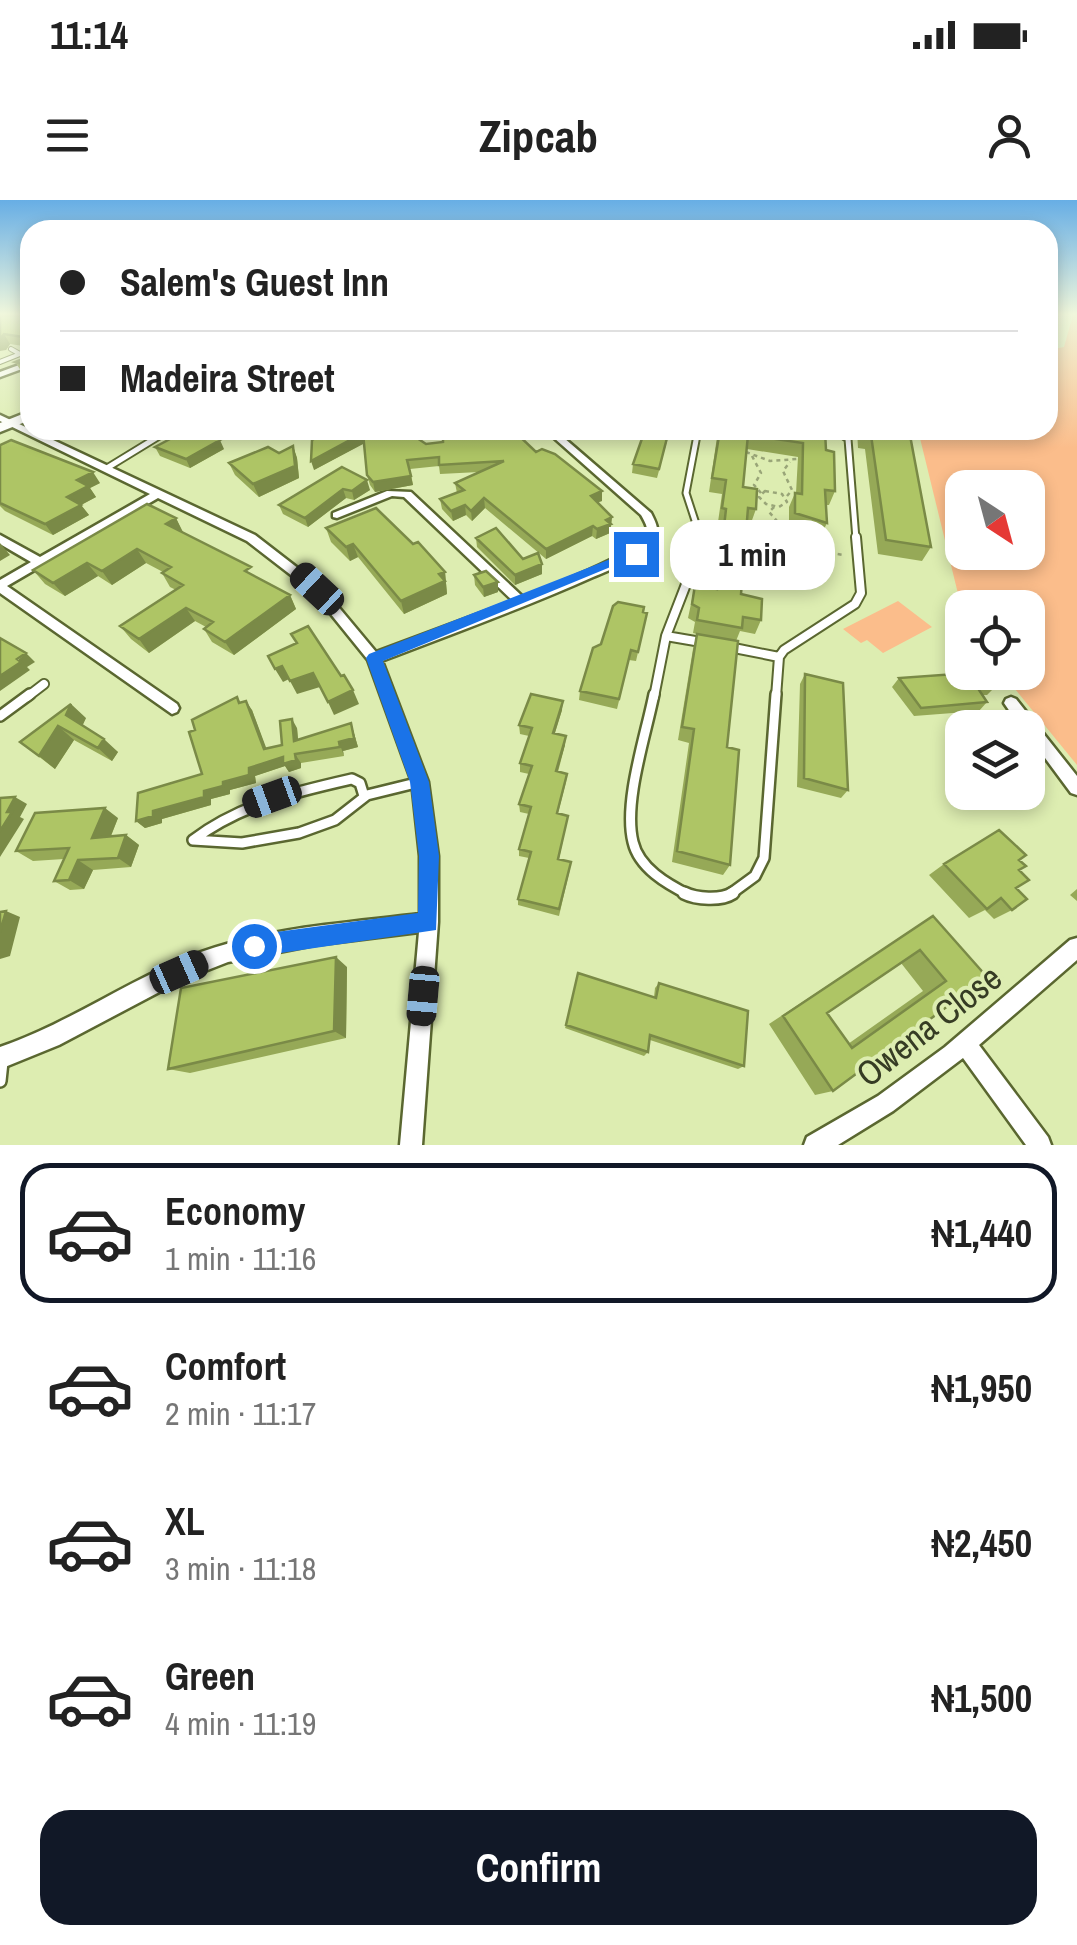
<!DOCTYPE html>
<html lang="en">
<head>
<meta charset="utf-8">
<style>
  :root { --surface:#fff; --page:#f2f2f2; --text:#222; --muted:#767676; --line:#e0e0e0; --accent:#111827 }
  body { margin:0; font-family:"Archivo Narrow",sans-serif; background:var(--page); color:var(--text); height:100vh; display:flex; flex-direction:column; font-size:38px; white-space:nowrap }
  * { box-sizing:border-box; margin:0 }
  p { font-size:32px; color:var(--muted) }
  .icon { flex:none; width:55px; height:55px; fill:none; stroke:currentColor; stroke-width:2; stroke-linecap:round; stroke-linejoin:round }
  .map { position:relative; height:945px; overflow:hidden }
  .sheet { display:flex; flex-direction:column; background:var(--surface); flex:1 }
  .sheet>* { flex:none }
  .hud { position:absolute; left:20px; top:20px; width:1038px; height:220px; border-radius:30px; box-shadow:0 5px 15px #0003; display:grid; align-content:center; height:220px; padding:0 40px; background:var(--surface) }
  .needle { width:65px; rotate:144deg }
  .fabs { position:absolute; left:945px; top:270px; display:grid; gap:20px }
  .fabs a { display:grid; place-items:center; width:100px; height:100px; border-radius:20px; background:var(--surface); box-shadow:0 5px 15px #0003; font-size:50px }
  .end { position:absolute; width:45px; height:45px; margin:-22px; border:12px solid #1a73e8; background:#fff; box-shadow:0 0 0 5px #fff }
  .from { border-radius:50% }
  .bubble { position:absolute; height:70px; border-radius:30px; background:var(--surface); box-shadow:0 5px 15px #0003; font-size:32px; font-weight:700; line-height:70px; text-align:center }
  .car { position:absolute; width:30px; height:60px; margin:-30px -15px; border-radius:12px; box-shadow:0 0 8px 2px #0007; background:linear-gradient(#222 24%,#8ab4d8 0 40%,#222 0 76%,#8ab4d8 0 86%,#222 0) }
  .hud b { display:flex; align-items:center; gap:35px; height:95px; font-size:38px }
  .hud b+b { border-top:2px solid var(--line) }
  .hud i { width:25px; height:25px; background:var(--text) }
  ul { padding:18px 0 0; list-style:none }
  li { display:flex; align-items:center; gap:30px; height:140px; margin:0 20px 15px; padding:0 20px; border:5px solid transparent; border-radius:30px }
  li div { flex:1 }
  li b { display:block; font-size:38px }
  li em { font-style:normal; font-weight:700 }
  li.active { border-color:var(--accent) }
  li>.icon { width:90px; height:90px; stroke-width:1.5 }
  .primary-button { display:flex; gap:20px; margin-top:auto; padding:20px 40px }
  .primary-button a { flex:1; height:115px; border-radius:30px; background:var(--accent); color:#fff; font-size:40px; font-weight:700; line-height:115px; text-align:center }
  .status { display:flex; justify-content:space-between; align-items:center; height:70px; padding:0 50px; background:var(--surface); direction:ltr }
  .status svg { height:28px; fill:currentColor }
  header { display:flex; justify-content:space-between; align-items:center; height:130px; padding:0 40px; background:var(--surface); font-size:45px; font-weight:700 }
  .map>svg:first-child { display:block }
  .green { fill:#fbbd8b; fill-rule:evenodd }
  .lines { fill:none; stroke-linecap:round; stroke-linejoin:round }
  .lane-far4-casing { stroke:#5a6730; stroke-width:6 }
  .lane-far3-casing { stroke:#5a6730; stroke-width:9 }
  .lane-far2-casing { stroke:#5a6730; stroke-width:12 }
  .lane-far1-casing { stroke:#5a6730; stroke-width:14 }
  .lane-casing { stroke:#5a6730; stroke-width:16 }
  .street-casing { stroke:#5a6730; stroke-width:5 }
  .secondary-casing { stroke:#5a6730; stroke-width:5 }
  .path { stroke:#99a578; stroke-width:2.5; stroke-dasharray:4 4; stroke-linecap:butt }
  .lane-far4 { stroke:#fff; stroke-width:4 }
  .lane-far3 { stroke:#fff; stroke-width:5 }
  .lane-far2 { stroke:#fff; stroke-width:8 }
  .lane-far1 { stroke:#fff; stroke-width:9 }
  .lane { stroke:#fff; stroke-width:11 }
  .street { fill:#fff; fill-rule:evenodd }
  .secondary { fill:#fff; fill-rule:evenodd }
  .wall { fill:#96a957; fill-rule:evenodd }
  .shaded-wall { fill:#7a8a47 }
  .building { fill:#aec565; stroke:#7a8a47; stroke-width:2.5; fill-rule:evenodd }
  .route { fill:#1a73e8 }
  .labels { text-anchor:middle; stroke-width:8; stroke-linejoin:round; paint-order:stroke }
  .near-street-label { font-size:35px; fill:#363c24; stroke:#ddedb1 }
</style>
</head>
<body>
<div class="status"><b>11:14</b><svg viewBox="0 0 49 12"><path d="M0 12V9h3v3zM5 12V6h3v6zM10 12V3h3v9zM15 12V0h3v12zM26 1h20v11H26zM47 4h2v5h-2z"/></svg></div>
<header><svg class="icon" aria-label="menu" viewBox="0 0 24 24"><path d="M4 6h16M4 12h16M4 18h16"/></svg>Zipcab<svg class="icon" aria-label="person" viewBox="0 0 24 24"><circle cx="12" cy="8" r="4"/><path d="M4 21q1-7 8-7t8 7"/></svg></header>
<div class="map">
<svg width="1077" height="945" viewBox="0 0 1077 945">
  <rect width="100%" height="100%" fill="#ddedb1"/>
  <path class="green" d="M 1073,115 L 1077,115 L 1077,565 L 1002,473 L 1028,472 L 1028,408 L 962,410 L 918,230 L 1048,230 L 1048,150 L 1064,147 ZM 962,288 L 1028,288 L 1028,352 L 962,352 Z
    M 898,401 L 932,427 L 883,453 L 867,440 L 861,443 L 843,429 Z"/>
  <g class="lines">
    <defs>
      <path id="lane-far4" d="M 0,162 L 20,154 L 11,149"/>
      <path id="lane-far3" d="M 698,230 L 686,293 L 701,339
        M 835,230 L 848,239 L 856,339
        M 107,268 L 169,230"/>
      <path id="lane-far2" d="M 666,436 L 701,442
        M 729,447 L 779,457
        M 27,497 L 44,484
        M 654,497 L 666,436 L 702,343 L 700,337
        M 776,497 L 779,457 L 784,450 L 855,404 L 861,393 L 856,337"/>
      <path id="lane-far1" d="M 654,494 C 646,535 623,602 633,642 C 639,668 667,684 689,695
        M 0,516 L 30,494
        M 193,640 L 242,643 L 299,633 L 335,620 L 367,595 L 420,582
        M 193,640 C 241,604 295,592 352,579 L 360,583 L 364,596
        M 729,695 L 755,676 L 764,658 L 776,494"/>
      <path id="lane" d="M 684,693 C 696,699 721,701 733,693
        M 0,881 L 2,862"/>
      <path id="street" d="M 30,161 L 30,166 L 0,177 L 0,172 Z
        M 0,215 L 255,335 L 321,386 L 376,452 L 513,401 L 404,297 L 392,296 L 337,318 L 333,317 L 333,313 L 387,291 L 411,292 L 523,397 C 547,388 633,355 645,337 C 650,330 645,322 641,315 L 545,230 L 556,230 L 559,233 L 568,230 L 582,230 L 564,238 L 651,313 C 656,323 661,332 653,342 C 640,359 612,369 593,377 C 524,408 452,434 382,461 L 428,582 L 438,656 L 438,722 L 422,945 L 400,945 L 419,732 L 314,745 L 228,762 L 182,780 L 59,845 L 0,869 L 0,847 C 70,823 131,778 201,752 C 271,727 347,723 420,714 L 420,656 L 412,582 L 368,460 L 313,392 L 247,341 L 158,298 L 7,386 L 177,504 L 179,508 L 177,512 L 172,514 L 0,393 L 0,380 L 31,362 L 0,344 L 0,335 L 40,357 L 150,294 L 0,221 Z
        M 1011,497 L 1016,499 L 1077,576 L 1077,595 L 1071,593 L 1028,535 L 1028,528 L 1021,528 L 1004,503 L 1006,499 Z
        M 1077,738 L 1077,760 L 979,845 L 1048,937 L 1051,945 L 1026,945 L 963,858 L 893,911 L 838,945 L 804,945 L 807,937 L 878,896 L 945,847 L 1070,740 Z"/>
      <path id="secondary" d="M 30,211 L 30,220 L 0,232 L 0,223 Z"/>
    </defs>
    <use href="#lane-far4" class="lane-far4-casing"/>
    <use href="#lane-far3" class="lane-far3-casing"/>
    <use href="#lane-far2" class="lane-far2-casing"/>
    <use href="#lane-far1" class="lane-far1-casing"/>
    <use href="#lane" class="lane-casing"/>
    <use href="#street" class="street-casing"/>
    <use href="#secondary" class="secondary-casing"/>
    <path class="path" d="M 746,252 L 770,261 L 797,259
      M 752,256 L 761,273 L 754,285 L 761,293
      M 765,291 L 782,294 L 787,302 L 779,307 L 766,304 L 759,297 Z
      M 787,296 L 792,290 L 783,271 L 790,262
      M 774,307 L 769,312 L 777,321 L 773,331 L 781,344
      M 743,338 L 843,355"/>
    <use href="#lane-far4" class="lane-far4"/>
    <use href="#lane-far3" class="lane-far3"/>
    <use href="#lane-far2" class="lane-far2"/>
    <use href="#lane-far1" class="lane-far1"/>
    <use href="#lane" class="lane"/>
    <use href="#street" class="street"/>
    <use href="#secondary" class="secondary"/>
  </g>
  <path class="wall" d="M 0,115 L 30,115 L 30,147 L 10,144 L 6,150 Z
    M 30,156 L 30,177 L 24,175 L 15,162 Z
    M 331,230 L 407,230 L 406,231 L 426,244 L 536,252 L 602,301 L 598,302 L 612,317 L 610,333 L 596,339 L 592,336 L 546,359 L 485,308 L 472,321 L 466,315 L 453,321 L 442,309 L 440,299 L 457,293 L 455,283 L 479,272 L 440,274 L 439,266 L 410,269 L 413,285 L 375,292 L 370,285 L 367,275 L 364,243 L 314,270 Z
    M 670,230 L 657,278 L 632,273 L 633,264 Z
    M 718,230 L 821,230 L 835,291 L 829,305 L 826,305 L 827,323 L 820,337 L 789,327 L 789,307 L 795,293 L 796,293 L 798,257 L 747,249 L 743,287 L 756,309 L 751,323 L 747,322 L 741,394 L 761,420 L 755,434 L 740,431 L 736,441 L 727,547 L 730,665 L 723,675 L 672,662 L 689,543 L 678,540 L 693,449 L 697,434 L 693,433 L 695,422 L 688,418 L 695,385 L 714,388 L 722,323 L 718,322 L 722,294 L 709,292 Z
    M 857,230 L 909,230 L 931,347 L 922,361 L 878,354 L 865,249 L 858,248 Z
    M 0,245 L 100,283 L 90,288 L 96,297 L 81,305 L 89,315 L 53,335 L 5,311 L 0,306 Z
    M 293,246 L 297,258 L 299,278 L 259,297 L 235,275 L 229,263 L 279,253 Z
    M 155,247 L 224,249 L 190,268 L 160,256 Z
    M 342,267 L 370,290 L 354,300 L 346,298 L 308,327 L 283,314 L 279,305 Z
    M 176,318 L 182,332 L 255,376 L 290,395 L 296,409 L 234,455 L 212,442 L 204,429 L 206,427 L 195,421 L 149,453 L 131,439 L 120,426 L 176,390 L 170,387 L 162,373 L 163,372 L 146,363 L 112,385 L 98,376 L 65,396 L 45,384 L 33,370 Z
    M 326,328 L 413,344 L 445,372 L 447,394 L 404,414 L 358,357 L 350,361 L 331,342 Z
    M 476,338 L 523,359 L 542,364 L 542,374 L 515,385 L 477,347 Z
    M 474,375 L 498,382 L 498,392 L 484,397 L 475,385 Z
    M 643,412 L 647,413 L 636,461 L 629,460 L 617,509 L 579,500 L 580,491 L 601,444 Z
    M 953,471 L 996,486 L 987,495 L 982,495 L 987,502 L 979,511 L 914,516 L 892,487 L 899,478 L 950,475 Z
    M 805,474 L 848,590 L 841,598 L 797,587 L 800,484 Z
    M 237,497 L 241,503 L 252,510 L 266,549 L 282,545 L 297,528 L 298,540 L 351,523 L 358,547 L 343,551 L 344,556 L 301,563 L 301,568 L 289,572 L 285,566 L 255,576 L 256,583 L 230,590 L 230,594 L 211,599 L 211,605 L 162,619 L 162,623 L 145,628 L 136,621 L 202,574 L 195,530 Z
    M 562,510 L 555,533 L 565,545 L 558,572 L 567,574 L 566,582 L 558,613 L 568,616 L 559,659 L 570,669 L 559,716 L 518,705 L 518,699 L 529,658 L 519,656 L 519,649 L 529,614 L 520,612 L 519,604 L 529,574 L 520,572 L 520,563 L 529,536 L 520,534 L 519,525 Z
    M 86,518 L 82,525 L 118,552 L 112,561 L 74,540 L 55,569 L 20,542 Z
    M 118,618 L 111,636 L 126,635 L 139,645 L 131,667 L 93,670 L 84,689 L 70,690 L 54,681 L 64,659 L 33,661 L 16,651 Z
    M 1019,660 L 1019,670 L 1012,710 L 994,719 L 985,710 L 969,718 L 929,675 L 944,664 Z
    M 1077,689 L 1077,701 L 1070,695 Z
    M 933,716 L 987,777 L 833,891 L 815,895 L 769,824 ZM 901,763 L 923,791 L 848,844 L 827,813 Z
    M 347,767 L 346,838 L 190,873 L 168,869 Z
    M 659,783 L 744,866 L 738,869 L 650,840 L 648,852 L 644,856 L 565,828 L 566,825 L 654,797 L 655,788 Z"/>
  <path class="shaded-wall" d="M 4,134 L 10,144 L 6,150 L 0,151 L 0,139 Z
    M 363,233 L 365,243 L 314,270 L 311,261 Z
    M 220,240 L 224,249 L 190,268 L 186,259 Z
    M 293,246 L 297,258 L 299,278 L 259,297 L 253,284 Z
    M 93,272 L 100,283 L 90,288 L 96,297 L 81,305 L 89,315 L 53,335 L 45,324 L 67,297 L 77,280 Z
    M 411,276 L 413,285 L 375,292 L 373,282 Z
    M 367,280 L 370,290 L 354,300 L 352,291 Z
    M 343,289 L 346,298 L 308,327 L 305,318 Z
    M 602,291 L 602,301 L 590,305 L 591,296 Z
    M 484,298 L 485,308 L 472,321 L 471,311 Z
    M 465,305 L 466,315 L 453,321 L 451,311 Z
    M 612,317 L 610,333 L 596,339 L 597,329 L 606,320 Z
    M 176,318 L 183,332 L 174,338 L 166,324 Z
    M 593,326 L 592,336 L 546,359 L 546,349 Z
    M 0,343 L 10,355 L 0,361 Z
    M 353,344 L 358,357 L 350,361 L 346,347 Z
    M 137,349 L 146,363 L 112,385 L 102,371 Z
    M 87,363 L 98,376 L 65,396 L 53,383 Z
    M 542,364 L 542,374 L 515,385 L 515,375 Z
    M 445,372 L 447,394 L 404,414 L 401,401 Z
    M 498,382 L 498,392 L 484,397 L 483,387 Z
    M 290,395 L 296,409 L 234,455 L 225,442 Z
    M 186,408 L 195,421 L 149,453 L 139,439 Z
    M 26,453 L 35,462 L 27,467 L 30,470 L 0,491 L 0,476 Z
    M 282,466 L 289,479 L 283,482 L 275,469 Z
    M 313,473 L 320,487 L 297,494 L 290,481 Z
    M 353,490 L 359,504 L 334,515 L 328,502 Z
    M 246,501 L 252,510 L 270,558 L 264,549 Z
    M 563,501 L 562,510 L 552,542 L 553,533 Z
    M 71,504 L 86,518 L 81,529 L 66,515 Z
    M 292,519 L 297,528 L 299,550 L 294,541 Z
    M 351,523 L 358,547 L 343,551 L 344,556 L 339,542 Z
    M 58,526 L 74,540 L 55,569 L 39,556 Z
    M 566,536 L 565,545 L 555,580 L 556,571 Z
    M 104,539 L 118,552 L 112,561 L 98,548 Z
    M 295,554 L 301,563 L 301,568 L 289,572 L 285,566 L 255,576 L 256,583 L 230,590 L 230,594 L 211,599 L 211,605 L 162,619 L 162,623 L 145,628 L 136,621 L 153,611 L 204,591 L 249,568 Z
    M 15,597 L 27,604 L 20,617 L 24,619 L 0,657 L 0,631 L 7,612 Z
    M 105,608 L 118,618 L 106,648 L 92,638 Z
    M 126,635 L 139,645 L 131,667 L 118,658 Z
    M 78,660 L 93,670 L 84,689 L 69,680 Z
    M 6,711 L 20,717 L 10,756 L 0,759 L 0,732 Z
    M 336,757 L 347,767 L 346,838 L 334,831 Z"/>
  <path class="building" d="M 0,115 L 30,115 L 30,138 L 4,134 L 0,139 Z
    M 30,156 L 30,166 L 15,162 Z
    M 187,230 L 194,230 L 220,240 L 186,259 L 155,247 Z
    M 331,230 L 405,230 L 426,244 L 443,242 L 443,230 L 513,230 L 536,252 L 542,249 L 555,254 L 602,291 L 591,296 L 612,317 L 606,320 L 611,324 L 597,329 L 593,326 L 546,349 L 484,298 L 471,311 L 465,305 L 451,311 L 440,299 L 464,290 L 455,283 L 504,261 L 439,265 L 439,257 L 407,260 L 411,276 L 373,282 L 367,275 L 363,233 L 311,261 L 312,240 Z
    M 645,230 L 669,230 L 659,269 L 633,264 Z
    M 720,230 L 825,231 L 826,250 L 834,252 L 835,291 L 825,290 L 827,323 L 795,313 L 795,293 L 802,294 L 803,243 L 748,235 L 743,287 L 757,289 L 756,309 L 748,308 L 741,394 L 762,399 L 761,420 L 743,417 L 742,428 L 697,420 L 699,408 L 692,404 L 695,385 L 717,389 L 726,309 L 722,308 L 726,280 L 712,278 Z
    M 864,230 L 909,230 L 931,347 L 886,340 L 871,235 L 864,234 Z
    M 11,240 L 93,272 L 77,280 L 88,286 L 67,297 L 81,305 L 45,324 L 0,303 L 0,245 Z
    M 293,246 L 295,266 L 253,284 L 229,263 L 268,247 L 279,253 Z
    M 342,267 L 367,280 L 352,291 L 343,289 L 305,318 L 279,305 Z
    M 147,304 L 176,318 L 166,324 L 251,367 L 245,371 L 290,395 L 225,442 L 204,429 L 213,422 L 186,408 L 139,439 L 120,426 L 183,385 L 162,373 L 171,367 L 137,349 L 102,371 L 87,363 L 53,383 L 33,370 Z
    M 376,308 L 413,344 L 418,342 L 445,372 L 439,374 L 445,381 L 401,401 L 353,344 L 346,347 L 326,328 Z
    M 496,328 L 523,359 L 538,353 L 542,364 L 515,375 L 476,338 Z
    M 486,371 L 498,382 L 483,387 L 474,375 Z
    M 618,402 L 644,407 L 643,412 L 647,413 L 638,452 L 631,450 L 619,499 L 580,491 L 593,448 L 601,444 L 613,406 Z
    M 308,426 L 341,476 L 344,475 L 353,490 L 328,502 L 313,473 L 290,481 L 282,466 L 275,469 L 268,456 L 297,443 L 291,434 Z
    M 697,434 L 738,441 L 727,547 L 739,550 L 730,665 L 677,651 L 694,529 L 682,527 Z
    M 0,438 L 26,453 L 17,459 L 21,462 L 0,476 Z
    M 962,470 L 962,472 L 987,472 L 996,486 L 977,487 L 987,502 L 921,508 L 899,478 L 956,474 L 953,471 Z
    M 805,474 L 843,483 L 848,590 L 804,578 Z
    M 531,494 L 563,501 L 553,533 L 566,536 L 556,571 L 567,574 L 557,613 L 568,616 L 558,659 L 571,662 L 559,709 L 518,699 L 531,652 L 519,649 L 531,607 L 519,604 L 532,566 L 520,563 L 532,528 L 519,525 Z
    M 237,497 L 239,503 L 246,501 L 264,549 L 282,545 L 280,521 L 292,519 L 294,541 L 351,523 L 354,538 L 339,542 L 340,547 L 295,554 L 296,560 L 283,564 L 283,557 L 249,568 L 249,575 L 223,582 L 223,586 L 204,591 L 204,597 L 153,611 L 153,616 L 136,621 L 138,593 L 202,574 L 189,532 L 195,530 L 192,520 Z
    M 71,504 L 66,515 L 104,539 L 98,548 L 58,526 L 39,556 L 20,542 Z
    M 15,597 L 7,612 L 12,612 L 0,631 L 0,598 Z
    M 105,608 L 92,638 L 126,635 L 118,658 L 78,660 L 69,680 L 54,681 L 69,648 L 16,651 L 35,613 Z
    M 999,630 L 1026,655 L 1019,660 L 1026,666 L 1019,670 L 1029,680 L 1016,688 L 1027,699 L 1012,710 L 1001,698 L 987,709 L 944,664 Z
    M 6,711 L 0,732 L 0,712 Z
    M 933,716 L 987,777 L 833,891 L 783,816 ZM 920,750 L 946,781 L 852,848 L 827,813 Z
    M 336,757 L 334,831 L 168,869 L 181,788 Z
    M 578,773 L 656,798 L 659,783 L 748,811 L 744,866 L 650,835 L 648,852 L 566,825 Z"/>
  <linearGradient id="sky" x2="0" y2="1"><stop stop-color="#67aee5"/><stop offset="0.46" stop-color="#f0f7dc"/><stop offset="1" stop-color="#f0f7dc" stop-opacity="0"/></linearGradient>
  <rect width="1077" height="248" fill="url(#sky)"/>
  <path class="route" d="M 631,351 L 642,354 L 383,461 L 429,582 L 439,656 L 436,730 L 254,757 L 247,754 L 243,746 L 247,738 L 254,735 L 418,713 L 419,656 L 410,582 L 366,458 L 369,454 Z"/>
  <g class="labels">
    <g class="near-street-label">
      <text transform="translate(929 826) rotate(-38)" y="12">Owena Close</text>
    </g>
  </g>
</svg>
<div class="fabs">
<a><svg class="needle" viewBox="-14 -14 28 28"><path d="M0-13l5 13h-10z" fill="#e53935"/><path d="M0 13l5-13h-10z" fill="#767676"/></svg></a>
<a><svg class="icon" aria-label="locate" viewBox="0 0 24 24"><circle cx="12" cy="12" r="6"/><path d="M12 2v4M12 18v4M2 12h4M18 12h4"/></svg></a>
<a><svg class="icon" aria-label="layers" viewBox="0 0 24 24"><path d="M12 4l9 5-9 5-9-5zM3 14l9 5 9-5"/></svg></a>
</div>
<i class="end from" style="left:254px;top:746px"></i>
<i class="end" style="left:636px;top:354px"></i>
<div class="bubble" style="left:670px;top:320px;width:165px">1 min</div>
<i class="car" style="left:317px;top:389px;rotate:313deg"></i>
<i class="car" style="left:272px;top:597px;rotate:250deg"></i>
<i class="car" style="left:179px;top:772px;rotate:66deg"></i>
<i class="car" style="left:423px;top:796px;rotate:185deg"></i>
<div class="hud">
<b><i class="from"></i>Salem's Guest Inn</b>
<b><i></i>Madeira Street</b>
</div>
</div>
<section class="sheet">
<ul>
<li class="active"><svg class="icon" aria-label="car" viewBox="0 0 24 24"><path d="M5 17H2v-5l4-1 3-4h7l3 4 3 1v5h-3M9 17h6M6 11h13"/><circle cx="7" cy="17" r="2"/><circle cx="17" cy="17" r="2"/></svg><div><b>Economy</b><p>1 min · 11:16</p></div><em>₦1,440</em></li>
<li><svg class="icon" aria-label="car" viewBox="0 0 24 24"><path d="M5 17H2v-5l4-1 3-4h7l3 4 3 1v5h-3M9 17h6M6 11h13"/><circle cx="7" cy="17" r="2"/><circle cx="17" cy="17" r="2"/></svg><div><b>Comfort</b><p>2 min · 11:17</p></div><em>₦1,950</em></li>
<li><svg class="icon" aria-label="car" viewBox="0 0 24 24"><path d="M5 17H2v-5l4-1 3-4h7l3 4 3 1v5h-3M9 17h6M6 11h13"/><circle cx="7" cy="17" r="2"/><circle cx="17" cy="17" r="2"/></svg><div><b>XL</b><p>3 min · 11:18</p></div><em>₦2,450</em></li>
<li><svg class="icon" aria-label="car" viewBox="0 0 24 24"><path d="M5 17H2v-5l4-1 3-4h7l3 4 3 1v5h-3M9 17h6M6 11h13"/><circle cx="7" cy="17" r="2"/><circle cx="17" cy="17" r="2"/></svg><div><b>Green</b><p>4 min · 11:19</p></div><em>₦1,500</em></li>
</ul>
<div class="primary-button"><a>Confirm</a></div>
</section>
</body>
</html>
